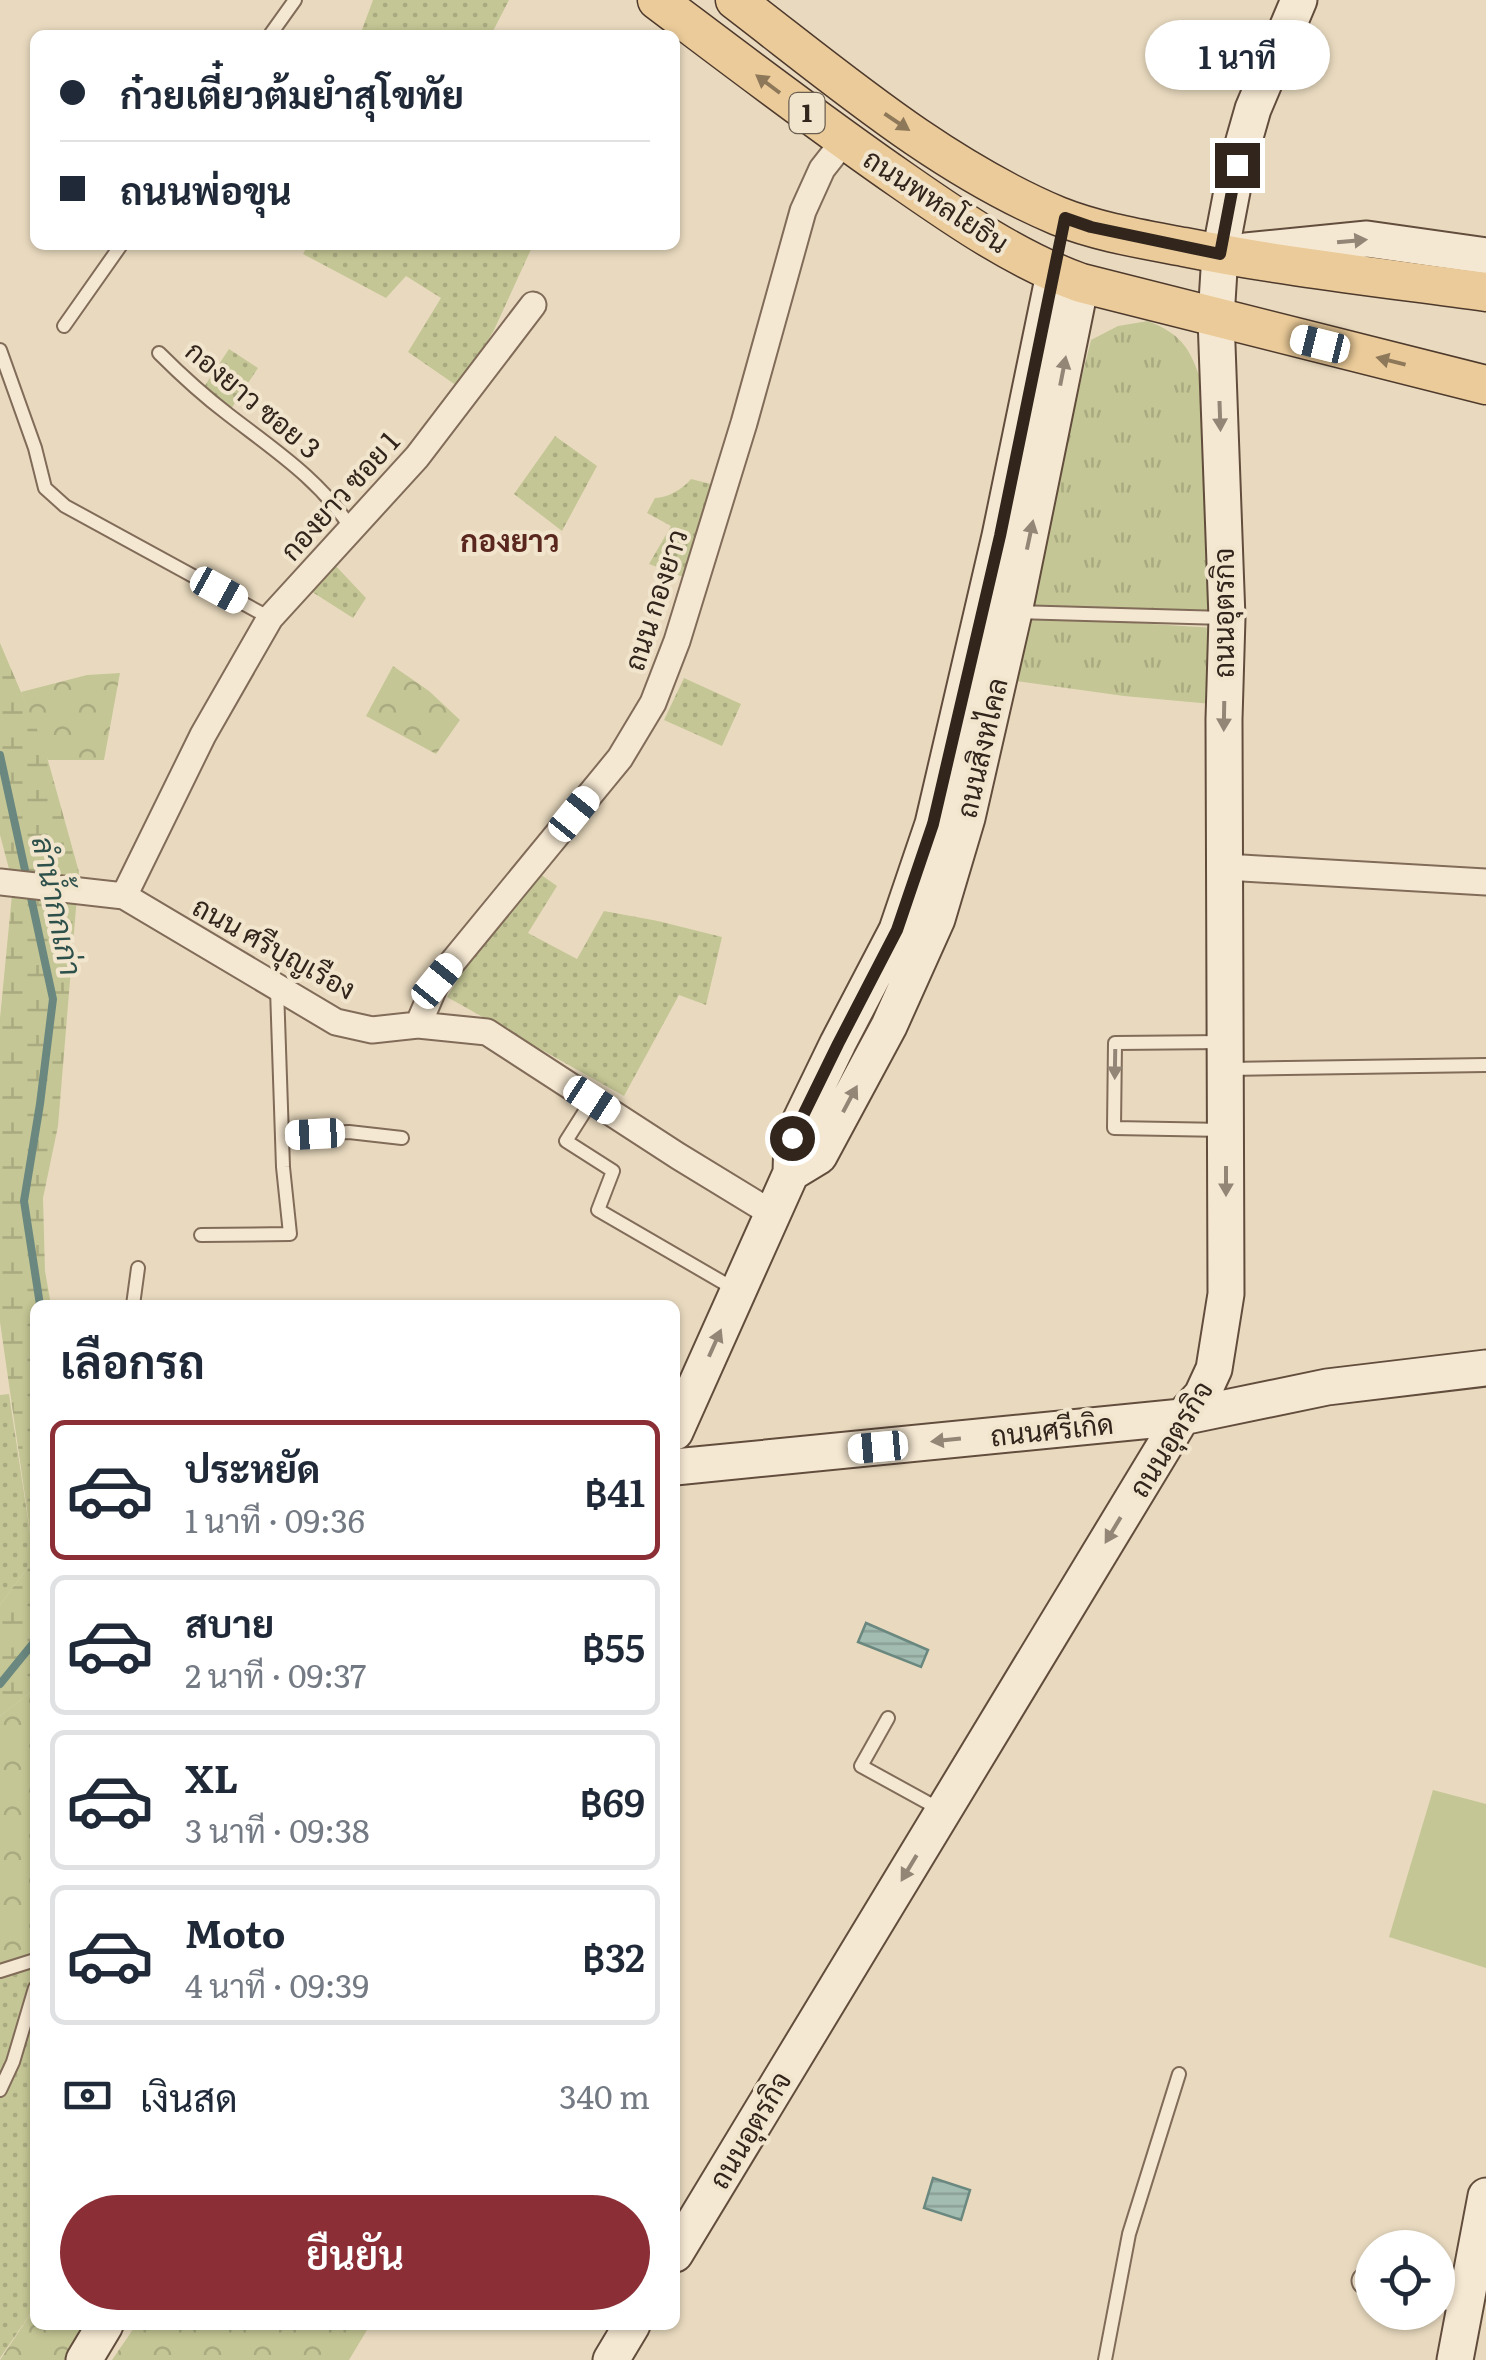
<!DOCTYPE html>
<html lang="th">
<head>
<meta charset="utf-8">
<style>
  :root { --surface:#fff; --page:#f6f6f7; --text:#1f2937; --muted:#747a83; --line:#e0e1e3; --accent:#8b2e36 }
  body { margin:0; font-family:Literata,Sarabun,serif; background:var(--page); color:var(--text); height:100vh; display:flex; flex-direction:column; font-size:38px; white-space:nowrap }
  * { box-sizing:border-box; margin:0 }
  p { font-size:32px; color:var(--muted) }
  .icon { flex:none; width:55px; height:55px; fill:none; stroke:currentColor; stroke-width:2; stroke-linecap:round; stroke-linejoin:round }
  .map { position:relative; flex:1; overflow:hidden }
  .drawer { position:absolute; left:30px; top:1300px; width:650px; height:1030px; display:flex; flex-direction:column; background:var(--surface); border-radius:15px; box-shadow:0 2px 8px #0004 }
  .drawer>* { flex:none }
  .top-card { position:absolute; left:30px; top:30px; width:650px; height:220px; border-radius:15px; box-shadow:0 2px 8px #0004; display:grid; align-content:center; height:220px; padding:0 30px; background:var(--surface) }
  .fabs { position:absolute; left:1355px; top:2230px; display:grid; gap:20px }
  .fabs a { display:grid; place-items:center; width:100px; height:100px; border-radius:50%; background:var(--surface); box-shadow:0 2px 8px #0004; font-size:50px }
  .end { position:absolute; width:45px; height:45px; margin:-22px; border:12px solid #31251c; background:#fff; box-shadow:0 0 0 5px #fff }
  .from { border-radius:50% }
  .bubble { position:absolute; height:70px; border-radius:35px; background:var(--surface); box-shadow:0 2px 8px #0004; font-size:32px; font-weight:600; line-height:70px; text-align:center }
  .car { position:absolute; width:30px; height:60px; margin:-30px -15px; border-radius:12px; box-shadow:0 0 8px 2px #0007; background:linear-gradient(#fff 24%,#345 0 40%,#fff 0 76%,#345 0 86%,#fff 0) }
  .top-card b { display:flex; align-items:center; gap:35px; height:95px; font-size:38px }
  .top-card b+b { border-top:2px solid var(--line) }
  .top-card i { width:25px; height:25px; background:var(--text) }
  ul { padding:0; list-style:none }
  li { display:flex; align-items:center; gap:30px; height:140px; margin:0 20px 15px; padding:0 10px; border:5px solid var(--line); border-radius:15px }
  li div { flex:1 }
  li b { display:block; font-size:38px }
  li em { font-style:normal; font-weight:600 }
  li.selected { border-color:var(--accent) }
  li>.icon { width:90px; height:90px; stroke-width:1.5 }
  h2 { padding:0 30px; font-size:45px; line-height:120px }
  .pay { display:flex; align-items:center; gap:25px; height:110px; padding:0 30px; font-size:38px }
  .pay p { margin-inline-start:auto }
  .primary-button { display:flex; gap:20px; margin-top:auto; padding:20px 30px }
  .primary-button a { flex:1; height:115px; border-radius:60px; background:var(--accent); color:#fff; font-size:40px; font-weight:600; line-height:115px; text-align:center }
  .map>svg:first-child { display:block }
  .grass { fill:url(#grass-dots) }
  .forest { fill:url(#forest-crowns) }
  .wetland { fill:url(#wetland-marsh) }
  .park { fill:url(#park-tufts) }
  .pitch { fill:#c4c695 }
  .water { fill:url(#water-rules); stroke:#6a887f; stroke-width:2.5 }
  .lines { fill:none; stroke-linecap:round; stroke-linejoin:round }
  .stream { stroke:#6a887f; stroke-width:8 }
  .lane-casing { stroke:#816b59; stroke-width:16 }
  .street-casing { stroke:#816b59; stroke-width:29 }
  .secondary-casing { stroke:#624d3d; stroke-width:39 }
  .primary-casing { stroke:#4e3a2d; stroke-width:41 }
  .lane { stroke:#f5e8d2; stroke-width:12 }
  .street { stroke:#f5e8d2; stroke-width:25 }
  .secondary { stroke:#f5e8d2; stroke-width:35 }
  .primary { stroke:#ebcb99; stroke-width:38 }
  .oneway { fill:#8e785a }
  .oneway2 { fill:#938677 }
  .route { stroke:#31251c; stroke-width:12 }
  .labels { text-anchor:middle; stroke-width:8; stroke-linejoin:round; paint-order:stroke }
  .shield { fill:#f2e5ce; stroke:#6b5f51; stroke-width:2.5 }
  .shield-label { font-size:25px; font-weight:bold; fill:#31251c }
  .street-label { font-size:28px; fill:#31251c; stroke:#f2e5ce }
  .neighbourhood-label { font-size:30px; font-weight:bold; fill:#5a271f; stroke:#f2e5ce }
  .water-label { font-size:30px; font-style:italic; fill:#2d504b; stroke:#f2e5ce }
</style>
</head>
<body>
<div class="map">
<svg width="1486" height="2360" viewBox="0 0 1486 2360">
  <defs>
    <pattern id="grass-dots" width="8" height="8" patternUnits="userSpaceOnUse" patternTransform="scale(2.5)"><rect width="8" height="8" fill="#c4c695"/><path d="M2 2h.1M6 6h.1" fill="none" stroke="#a9aa80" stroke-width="1.8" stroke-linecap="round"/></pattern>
    <pattern id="forest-crowns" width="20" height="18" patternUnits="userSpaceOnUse" patternTransform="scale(2.5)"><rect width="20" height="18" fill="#c4c695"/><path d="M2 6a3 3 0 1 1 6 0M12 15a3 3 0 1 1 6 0" fill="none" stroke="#a9aa80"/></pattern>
    <pattern id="wetland-marsh" width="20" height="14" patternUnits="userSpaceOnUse" patternTransform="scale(2.5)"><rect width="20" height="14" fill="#c4c695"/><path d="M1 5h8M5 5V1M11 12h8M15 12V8" fill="none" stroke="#a9aa80"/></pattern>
    <pattern id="park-tufts" width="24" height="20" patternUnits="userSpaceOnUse" patternTransform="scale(2.5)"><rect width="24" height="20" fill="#c4c695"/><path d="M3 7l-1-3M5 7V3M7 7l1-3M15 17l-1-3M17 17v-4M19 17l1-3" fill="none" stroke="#a9aa80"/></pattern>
    <pattern id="water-rules" width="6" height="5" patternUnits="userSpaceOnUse" patternTransform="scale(2.5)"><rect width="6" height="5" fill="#a2bcb2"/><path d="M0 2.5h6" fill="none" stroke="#8ca198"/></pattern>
  </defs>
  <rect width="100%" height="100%" fill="#e9dabf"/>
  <path class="grass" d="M 373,0 L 509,0 L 491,35 L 360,35 Z
    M 308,245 L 533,245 L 494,330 L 460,388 L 408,352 L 441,298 L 406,276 L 386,298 L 303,254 Z
    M 229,349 L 258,368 L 231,409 L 202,390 Z
    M 555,436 L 597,466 L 562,531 L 514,494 Z
    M 691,479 L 715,485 L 689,579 L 649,564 L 671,526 L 647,513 L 655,498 C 667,498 683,489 691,479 Z
    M 333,563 L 366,598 L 353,618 L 306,588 Z
    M 684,678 L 741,704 L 722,746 L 664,720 Z
    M 540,874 L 557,886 L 528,933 L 577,959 L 604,911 L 658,921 L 722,937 L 706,1005 L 679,995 L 624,1096 L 447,997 L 484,938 Z
    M 9,1394 L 34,1559 L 0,1605 L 0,1395 Z
    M 35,1960 L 35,2307 L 0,2358 L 0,1970 Z"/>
  <path class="forest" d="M 393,666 L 429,691 L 460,720 L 436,754 L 366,716 Z
    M 120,673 L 104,760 L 48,760 L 21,692 L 87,675 Z
    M 35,1689 L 35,1961 L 0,1971 L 0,1716 Z
    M 35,2307 L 35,2325 L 105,2325 L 84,2360 L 0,2360 Z
    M 136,2325 L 370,2325 L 349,2360 L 112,2360 Z"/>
  <path class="wetland" d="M 0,643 L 44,746 L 79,872 L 58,1126 L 43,1198 L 45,1271 L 51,1305 L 35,1305 L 35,1689 L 0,1716 L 0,1605 L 34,1559 L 0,1322 L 0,1018 L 13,884 L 0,835 Z"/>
  <path class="park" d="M 1148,321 C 1180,334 1189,346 1200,378 L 1208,610 L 1024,607 L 1091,340 L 1118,326 Z
    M 1023,616 L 1215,628 L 1212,704 L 1124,696 L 1008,680 Z"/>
  <path class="pitch" d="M 1433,1790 L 1486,1804 L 1486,1968 L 1389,1937 Z"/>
  <path class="water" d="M 866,1623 L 928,1650 L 921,1667 L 858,1642 Z
    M 933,2178 L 970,2190 L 961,2220 L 924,2208 Z"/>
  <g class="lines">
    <path class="stream" d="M 0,755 L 53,999 L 40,1104 L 24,1201 L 40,1305
      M 0,1684 L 35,1641"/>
    <defs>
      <path id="lane" d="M 270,35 L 295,0
        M 64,326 L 121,245
        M 0,350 L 35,448 L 45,488 L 65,506 L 270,618
        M 159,353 C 181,375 204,396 229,415 C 273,449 322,481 352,530
        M 1014,612 L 1224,618
        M 1224,1042 L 1115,1043 L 1114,1128 L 1225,1130
        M 1229,1069 L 1486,1065
        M 592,1100 L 566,1141 L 613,1171 L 598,1210 L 736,1290
        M 282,1135 L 349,1132 L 402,1138
        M 201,1235 L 290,1234 L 283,1167 L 277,989
        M 133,1305 L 138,1268
        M 888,1718 L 861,1766 L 941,1810
        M 0,1971 L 35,1960
        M 0,2090 L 13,2062 L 35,1988
        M 1105,2360 L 1129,2234 L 1179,2074"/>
      <path id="street" d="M 1225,867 L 1486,882
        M 0,882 L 124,896 L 336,1022 L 372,1030 L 418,1025 L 487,1032 L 678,1156 L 773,1214
        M 124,896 L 203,735 L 270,618 L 417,457 L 533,305
        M 418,1025 L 437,981 L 620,758 L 653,703 L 677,641 L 744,423 L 803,211 L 822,169 L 844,141
        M 1365,2281 L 1372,2283
        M 1438,2295 L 1466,2301"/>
      <path id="secondary" d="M 1246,251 L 1367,239 L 1486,256
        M 791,1173 L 819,1156 L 889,1026 L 937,919 L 967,818 L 1014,612 L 1081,283
        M 675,1432 L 791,1173 L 792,1138 L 838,1043 L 897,930 L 933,824 L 1000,536 L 1054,274
        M 675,1467 L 1182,1417 L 1327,1387 L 1486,1368
        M 675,2254 L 1182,1417 L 1202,1395 L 1214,1369 L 1226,1294 L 1224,719 L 1227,618 L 1216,318 L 1220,254 L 1237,165 L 1253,109 L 1299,0
        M 84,2360 L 105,2325
        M 611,2360 L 632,2325
        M 1455,2360 L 1486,2196"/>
      <path id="primary" d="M 657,0 C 738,61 819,123 903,181 C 959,220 1017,260 1081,283 L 1486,385
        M 735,0 C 837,78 939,166 1058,216 C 1098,232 1142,239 1184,247 C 1284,267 1385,278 1486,292"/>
    </defs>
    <use href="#lane" class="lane-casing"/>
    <use href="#street" class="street-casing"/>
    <use href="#secondary" class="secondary-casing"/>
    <use href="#primary" class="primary-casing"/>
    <use href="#lane" class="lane"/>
    <use href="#street" class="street"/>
    <use href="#secondary" class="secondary"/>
    <use href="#primary" class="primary"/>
  </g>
  <defs><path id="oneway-solid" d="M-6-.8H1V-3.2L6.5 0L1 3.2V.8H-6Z" transform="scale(2.5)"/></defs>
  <g class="oneway">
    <use href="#oneway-solid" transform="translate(768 84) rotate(-143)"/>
    <use href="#oneway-solid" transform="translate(897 122) rotate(34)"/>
    <use href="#oneway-solid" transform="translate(1391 361) rotate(-166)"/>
  </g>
  <g class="oneway2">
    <use href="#oneway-solid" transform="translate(1352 241) rotate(-5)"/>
    <use href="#oneway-solid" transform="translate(1063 371) rotate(-79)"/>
    <use href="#oneway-solid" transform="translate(1220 416) rotate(88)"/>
    <use href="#oneway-solid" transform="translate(1030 535) rotate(-78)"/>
    <use href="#oneway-solid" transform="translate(1224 716) rotate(91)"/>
    <use href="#oneway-solid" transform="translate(1115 1064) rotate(91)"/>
    <use href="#oneway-solid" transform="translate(850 1099) rotate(-62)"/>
    <use href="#oneway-solid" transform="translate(1226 1181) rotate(90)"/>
    <use href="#oneway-solid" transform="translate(715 1343) rotate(-66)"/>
    <use href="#oneway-solid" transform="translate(946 1440) rotate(174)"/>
    <use href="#oneway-solid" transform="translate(1113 1530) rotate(121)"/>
    <use href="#oneway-solid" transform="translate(909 1868) rotate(121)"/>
  </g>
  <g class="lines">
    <path class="route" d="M 792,1138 L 838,1044 L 897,930 L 933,824 L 1000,536 L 1065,218 L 1091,227 L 1220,254 L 1237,165"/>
  </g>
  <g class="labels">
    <rect class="shield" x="789.5" y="93" width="35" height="40" rx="8"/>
    <g class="shield-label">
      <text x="807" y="122">1</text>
    </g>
    <g class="street-label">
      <text transform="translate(936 201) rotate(33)" y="10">ถนนพหลโยธิน</text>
      <text transform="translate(253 400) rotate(40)" y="10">กองยาว ซอย 3</text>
      <text transform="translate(340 496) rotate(-48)" y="10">กองยาว ซอย 1</text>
      <text transform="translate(656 600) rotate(-72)" y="10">ถนน กองยาว</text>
      <text transform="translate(1224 613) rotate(-90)" y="10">ถนนอุตรกิจ</text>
      <text transform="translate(982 748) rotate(-77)" y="10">ถนนสิงหไคล</text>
      <text transform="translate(274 948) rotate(29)" y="10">ถนน ศรีบุญเรือง</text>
      <text transform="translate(1052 1430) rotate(-6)" y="10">ถนนศรีเกิด</text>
      <text transform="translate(1171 1439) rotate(-58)" y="10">ถนนอุตรกิจ</text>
      <text transform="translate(750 2130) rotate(-59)" y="10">ถนนอุตรกิจ</text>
    </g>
    <g class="neighbourhood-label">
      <text x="510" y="552">กองยาว</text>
    </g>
    <g class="water-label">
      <text transform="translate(56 906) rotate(78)" y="10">ลำน้ำกกเก่า</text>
    </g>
  </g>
</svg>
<div class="fabs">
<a><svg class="icon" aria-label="locate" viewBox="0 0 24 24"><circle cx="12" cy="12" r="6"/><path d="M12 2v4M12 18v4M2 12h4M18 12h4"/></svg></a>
</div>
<i class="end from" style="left:792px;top:1138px"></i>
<i class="end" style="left:1237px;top:165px"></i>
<div class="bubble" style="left:1145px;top:20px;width:185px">1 นาที</div>
<i class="car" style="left:1320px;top:344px;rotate:284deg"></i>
<i class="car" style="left:219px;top:590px;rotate:119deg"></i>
<i class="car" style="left:574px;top:814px;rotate:39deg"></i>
<i class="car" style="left:437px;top:981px;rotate:39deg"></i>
<i class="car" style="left:592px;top:1100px;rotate:123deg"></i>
<i class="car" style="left:315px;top:1134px;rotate:267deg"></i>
<i class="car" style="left:878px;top:1447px;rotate:265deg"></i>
<div class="top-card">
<b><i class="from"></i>ก๋วยเตี๋ยวต้มยำสุโขทัย</b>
<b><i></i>ถนนพ่อขุน</b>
</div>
<section class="drawer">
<h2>เลือกรถ</h2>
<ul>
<li class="selected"><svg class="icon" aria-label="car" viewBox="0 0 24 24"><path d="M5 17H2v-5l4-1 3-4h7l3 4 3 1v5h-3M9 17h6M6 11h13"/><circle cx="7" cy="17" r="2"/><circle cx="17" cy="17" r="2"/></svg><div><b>ประหยัด</b><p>1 นาที · 09:36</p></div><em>฿41</em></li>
<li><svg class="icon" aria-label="car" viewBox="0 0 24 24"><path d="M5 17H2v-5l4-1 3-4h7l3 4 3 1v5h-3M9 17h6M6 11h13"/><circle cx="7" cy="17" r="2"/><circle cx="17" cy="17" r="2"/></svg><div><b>สบาย</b><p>2 นาที · 09:37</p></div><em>฿55</em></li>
<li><svg class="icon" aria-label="car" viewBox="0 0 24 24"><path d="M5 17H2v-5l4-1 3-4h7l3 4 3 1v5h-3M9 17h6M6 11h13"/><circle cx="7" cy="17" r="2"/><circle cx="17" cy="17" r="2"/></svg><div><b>XL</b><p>3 นาที · 09:38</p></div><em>฿69</em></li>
<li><svg class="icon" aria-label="car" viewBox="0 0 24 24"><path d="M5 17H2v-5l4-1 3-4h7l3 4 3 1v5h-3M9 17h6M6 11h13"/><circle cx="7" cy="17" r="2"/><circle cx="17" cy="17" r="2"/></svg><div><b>Moto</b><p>4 นาที · 09:39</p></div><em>฿32</em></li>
</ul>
<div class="pay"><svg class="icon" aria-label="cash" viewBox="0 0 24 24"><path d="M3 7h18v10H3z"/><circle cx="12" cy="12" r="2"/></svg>เงินสด<p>340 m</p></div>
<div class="primary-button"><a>ยืนยัน</a></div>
</section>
</div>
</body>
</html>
